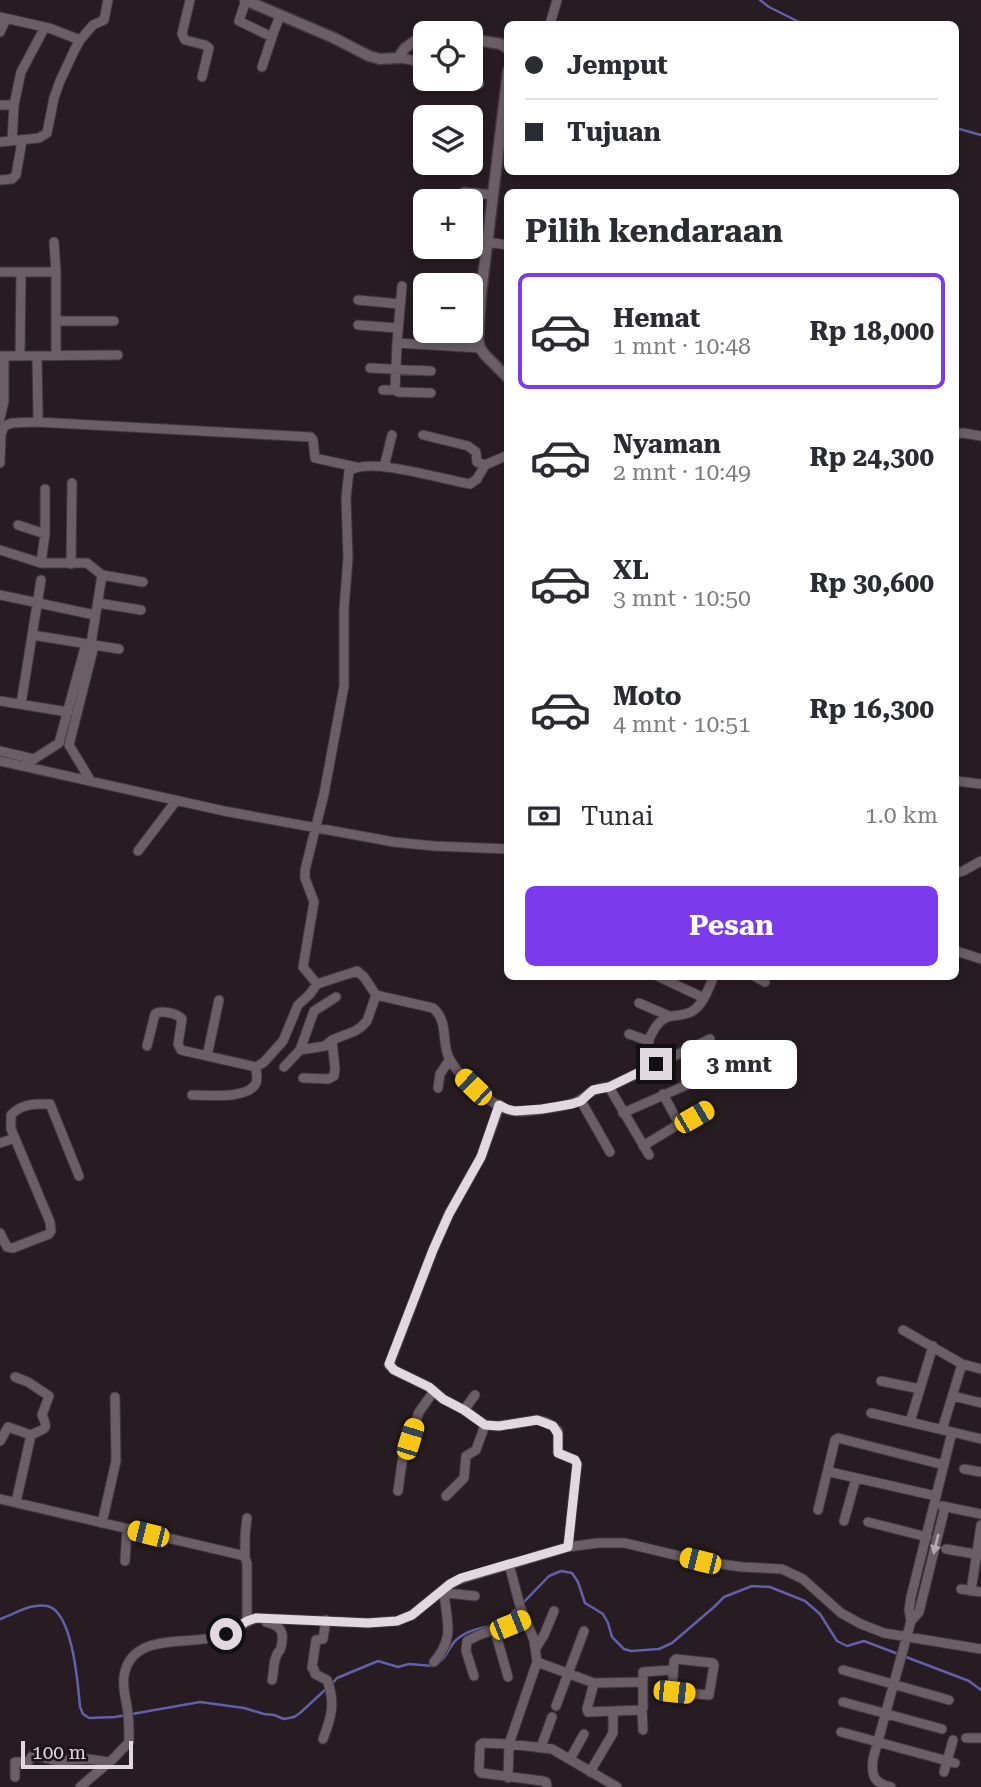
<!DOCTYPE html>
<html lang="id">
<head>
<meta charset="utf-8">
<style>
  :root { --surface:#fff; --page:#f2f2f3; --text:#2b2b33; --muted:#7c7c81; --line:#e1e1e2; --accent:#7c3aed }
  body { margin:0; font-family:"Roboto Serif",serif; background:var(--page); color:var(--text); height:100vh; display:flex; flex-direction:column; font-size:26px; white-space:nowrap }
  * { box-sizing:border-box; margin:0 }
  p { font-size:23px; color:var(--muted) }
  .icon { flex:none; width:38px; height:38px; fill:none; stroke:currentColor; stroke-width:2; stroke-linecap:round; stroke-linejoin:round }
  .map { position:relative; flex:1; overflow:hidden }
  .side { position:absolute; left:504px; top:189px; width:455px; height:791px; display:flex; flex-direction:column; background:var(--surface); border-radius:10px; box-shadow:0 4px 10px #0003 }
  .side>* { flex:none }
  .top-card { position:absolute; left:504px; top:21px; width:455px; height:154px; border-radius:10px; box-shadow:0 4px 10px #0003; display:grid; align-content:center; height:154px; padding:0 21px; background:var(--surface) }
  .fabs { position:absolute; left:413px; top:21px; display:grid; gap:14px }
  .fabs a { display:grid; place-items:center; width:70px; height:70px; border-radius:10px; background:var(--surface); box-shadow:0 4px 10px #0003; font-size:35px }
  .scale { position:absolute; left:21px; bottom:18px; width:112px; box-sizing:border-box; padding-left:7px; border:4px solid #e1d9dd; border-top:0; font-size:19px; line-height:24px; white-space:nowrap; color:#e1d9dd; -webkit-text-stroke:5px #1d1219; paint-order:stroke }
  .end { position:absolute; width:32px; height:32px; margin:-16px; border:9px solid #e1d9dd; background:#111; box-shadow:0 0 0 4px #111 }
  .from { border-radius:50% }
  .bubble { position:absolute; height:49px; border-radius:10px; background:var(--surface); box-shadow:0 4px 10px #0003; font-size:23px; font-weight:700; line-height:49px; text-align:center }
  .car { position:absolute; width:21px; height:42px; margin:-21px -10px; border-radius:9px; box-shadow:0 0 5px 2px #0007; background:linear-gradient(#f5c518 24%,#345 0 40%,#f5c518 0 76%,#345 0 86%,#f5c518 0) }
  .top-card b { display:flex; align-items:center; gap:24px; height:66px; font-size:26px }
  .top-card b+b { border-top:2px solid var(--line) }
  .top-card i { width:18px; height:18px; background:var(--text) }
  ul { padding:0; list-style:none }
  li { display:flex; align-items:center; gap:21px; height:116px; margin:0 14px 10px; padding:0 7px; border:4px solid transparent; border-radius:10px }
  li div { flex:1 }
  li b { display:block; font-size:26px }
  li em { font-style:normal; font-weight:700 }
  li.current { border-color:var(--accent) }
  li>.icon { width:63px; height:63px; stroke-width:1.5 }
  h2 { padding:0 21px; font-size:32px; line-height:84px }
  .pay { display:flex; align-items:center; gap:18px; height:77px; padding:0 21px; font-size:26px }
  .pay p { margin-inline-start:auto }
  .action { display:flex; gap:14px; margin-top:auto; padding:14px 21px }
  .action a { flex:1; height:80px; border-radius:10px; background:var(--accent); color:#fff; font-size:28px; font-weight:700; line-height:80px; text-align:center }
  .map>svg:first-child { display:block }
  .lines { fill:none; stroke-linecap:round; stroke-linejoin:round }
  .stream { stroke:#6160ab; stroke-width:2.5 }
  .minor-casing { stroke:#41393e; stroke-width:11 }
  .tertiary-casing { stroke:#41393e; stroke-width:13 }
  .minor { stroke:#6c5e66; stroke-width:9 }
  .tertiary { stroke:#6c5e66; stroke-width:10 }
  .oneway { fill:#b2a8ad }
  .route { stroke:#e1d9dd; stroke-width:9 }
</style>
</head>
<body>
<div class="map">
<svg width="981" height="1787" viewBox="0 0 981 1787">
  <rect width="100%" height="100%" fill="#271c22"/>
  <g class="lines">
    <path class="stream" d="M 760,0 L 769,7 L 803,24
      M 956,128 L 981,135
      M 522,1604 L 549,1576 L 561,1571 L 572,1573 L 578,1582 L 585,1603 L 603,1614 L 608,1623 L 612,1637 L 624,1649 L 631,1651 L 659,1649 L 672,1643 L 714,1607 L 724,1597 L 752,1586 L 770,1587 L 805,1601 L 820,1614 L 837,1641 L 847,1646 L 864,1641 L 969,1681 L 981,1690
      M 0,1619 C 16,1614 29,1603 47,1606 C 73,1611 78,1686 80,1707 L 83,1714 L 89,1718 L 115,1717 L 200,1702 L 244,1708 L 264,1714 L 274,1715 L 284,1719 L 294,1717 L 300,1713 L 326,1689
      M 502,1623 L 517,1608
      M 331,1685 L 337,1678 L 378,1661 L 398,1667 L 409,1664 L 433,1666 C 447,1658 444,1656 452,1645 C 460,1632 478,1628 493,1626"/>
    <defs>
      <path id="minor" d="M 190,0 L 182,34 L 185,40 L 205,45 L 209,48 L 202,77
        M 246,0 L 239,21 L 272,37
        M 0,17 L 49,28 L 80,40
        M 550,24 L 557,0
        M 0,32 L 6,19
        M 398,58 L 412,60 L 425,65
        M 262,67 L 274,31 L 280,16
        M 462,79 L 479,84
        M 0,105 L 14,105
        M 12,141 L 14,105 L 21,72 L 45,27
        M 0,142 L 39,138 L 47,133 L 54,98 L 60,81 L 74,51 L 80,40 L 93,25 L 104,20 L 108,0
        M 0,180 L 12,179 L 16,175 L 22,141
        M 464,192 L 493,195
        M 471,240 L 508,245
        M 54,242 L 56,272 L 56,356
        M 0,272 L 56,272
        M 402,286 L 397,343 L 480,348
        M 358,300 L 400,304
        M 57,321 L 114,321
        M 358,325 L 397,328
        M 397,343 L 395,390 L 398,392 L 431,393
        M 0,356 L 118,355
        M 20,356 L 21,272
        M 37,356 L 38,416
        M 370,368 L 431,371
        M 383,390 L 395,390
        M 0,418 L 4,401 L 4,356
        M 956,434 L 963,433 L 981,436
        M 423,435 L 468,446 L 476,452 L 477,462 L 485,465
        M 508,455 L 485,465 L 477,479 L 470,484 C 442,480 371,456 349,471 L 346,498 L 348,558 L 344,609 L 344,686 L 324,794 L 305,870 L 305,878 L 314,902 L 303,967 L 317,984 L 357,971 L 364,977 L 376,995 L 433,1008 C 449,1022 441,1041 449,1058 C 458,1076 491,1105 509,1110 C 522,1114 560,1107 573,1103 C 581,1101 584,1096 591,1092 C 597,1088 604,1088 611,1086 L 710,1039
        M 0,463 L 1,435 L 4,426 L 12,423 L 37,422 L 311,437 L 313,440 L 315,458 L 356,467
        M 384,467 L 392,435
        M 18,525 L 45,534
        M 0,550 L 41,563 L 87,563 L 102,575 L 143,582
        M 41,563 L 45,534 L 45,489
        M 71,564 L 72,483
        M 0,595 L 95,615
        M 98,603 L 141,610
        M 32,635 L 119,649
        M 0,701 L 68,712
        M 21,704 L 41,580
        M 0,751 L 34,759
        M 0,761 L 224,811 L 394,842 L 434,846 L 508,849
        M 27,767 L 34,759 L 59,743 L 84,651 L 86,647 L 91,644
        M 89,778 L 69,745 L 93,650 L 91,644 L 102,575
        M 956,781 L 981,784
        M 138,851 L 176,801
        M 956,873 L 963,871 L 981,861
        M 956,951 L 981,959
        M 657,976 L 704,998
        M 754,976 L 765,982
        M 639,1003 L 669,1016
        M 629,1034 L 649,1041
        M 147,1046 L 155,1014 C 161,1010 177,1013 182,1019 L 178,1044 L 181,1050 L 256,1067
        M 300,1050 L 325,1046 L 332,1040 L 355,1031 L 361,1027 L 367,1021 L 376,995
        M 207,1056 L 219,1000
        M 656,1064 L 648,1043 C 652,1031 659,1017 673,1016 C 680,1015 688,1015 694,1010 C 704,1003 709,987 714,976
        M 256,1067 L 264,1062 L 283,1041 L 298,1005 L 310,994 L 317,984
        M 284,1067 L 300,1050 L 314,1011 L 336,997
        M 303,1078 L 328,1079 L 334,1076 L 335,1069 L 332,1040
        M 609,1087 L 649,1155
        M 438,1088 L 440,1074 L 450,1059
        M 663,1094 L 679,1124
        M 192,1095 C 207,1095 248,1100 256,1083 C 258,1079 256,1072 256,1067
        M 581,1101 L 610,1152
        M 500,1105 L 481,1157 L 449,1214 L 433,1250 L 389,1365 L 394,1370 L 429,1387 L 443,1399 L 464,1410 L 485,1425 L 499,1426 L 537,1420 L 546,1422 L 553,1426 L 558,1431 L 558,1453 L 575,1460 L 577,1464 L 568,1547
        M 623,1113 L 689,1084
        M 0,1143 L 15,1138
        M 643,1146 L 679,1124 L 708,1109
        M 0,1233 L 7,1247 L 13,1248 L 49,1234 L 51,1231 L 50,1222 L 11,1129 L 11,1115 C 22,1103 35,1104 50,1104 L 79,1176
        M 903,1330 L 962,1364 L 942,1430
        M 962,1364 L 981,1369
        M 15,1377 L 28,1382 L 49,1396 L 42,1415 C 50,1432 43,1428 31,1435 L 16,1502
        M 881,1381 L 920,1389
        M 953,1396 L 981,1403
        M 464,1410 L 475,1395
        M 871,1413 L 952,1432 L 911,1597 L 909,1610 L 911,1621 L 873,1759 C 871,1776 874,1783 891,1787
        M 910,1422 L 933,1346
        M 952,1432 L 981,1439
        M 0,1441 L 8,1427 L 31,1435
        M 964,1469 L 981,1472
        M 398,1491 L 404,1448 L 410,1439 L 419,1412 L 434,1391
        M 446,1496 L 464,1478 L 466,1456 L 476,1450 L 485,1425
        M 936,1496 L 830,1472 L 828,1469 L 835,1440 L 838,1438 L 944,1465
        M 0,1499 L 241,1555 L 245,1557 L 247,1564 L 247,1621
        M 942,1506 L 981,1514
        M 818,1510 L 828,1469
        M 844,1521 L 856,1478
        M 868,1522 L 927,1537
        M 102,1523 L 116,1461 L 115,1397
        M 946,1549 L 981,1555
        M 245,1557 L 245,1536 L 247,1518
        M 125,1561 L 127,1529
        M 961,1589 L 981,1592
        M 971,1591 L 981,1525
        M 439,1594 L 447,1593 L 475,1596
        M 911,1621 L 919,1612 L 945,1507
        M 266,1622 C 280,1625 285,1631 281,1647 C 279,1655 279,1648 276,1657 C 273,1663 274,1673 272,1680
        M 495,1631 L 508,1677
        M 536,1648 L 544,1635 L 554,1611
        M 676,1659 L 713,1663 L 714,1665 L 709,1695 L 674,1692 L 672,1690 L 674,1661 Z
        M 434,1662 C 455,1637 447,1623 444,1593
        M 537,1662 L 594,1683 L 642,1682
        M 843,1670 L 949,1700
        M 474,1676 L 466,1651 L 467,1641 L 479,1635 L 525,1619
        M 594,1683 L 587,1709 L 588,1712 L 641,1710 L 643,1708 L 643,1672 L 672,1670
        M 843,1702 L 942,1729
        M 556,1706 L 584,1631
        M 642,1710 L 643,1730
        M 841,1732 L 955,1763
        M 966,1738 L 981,1738
        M 323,1739 C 331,1718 336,1703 327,1680 L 315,1674 L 314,1669 L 312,1668 L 316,1640 L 323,1639 L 326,1620
        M 541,1747 L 552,1717
        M 570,1759 L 584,1734
        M 590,1772 L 613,1733 L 613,1712
        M 944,1772 L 953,1740
        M 15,1777 L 15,1762 L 28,1762 L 32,1756 L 41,1757 L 57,1761 L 88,1759 L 109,1762
        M 508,1778 L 509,1744 L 537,1662 L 534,1640 L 520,1606 L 509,1564
        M 80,1787 L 114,1758 L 129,1742 C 129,1733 129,1723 128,1714 C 127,1702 122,1689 124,1676 C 131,1632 186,1645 217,1637 C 232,1634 242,1623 256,1618 L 367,1623 L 397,1621 L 412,1615 L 450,1584 L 461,1579 L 568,1547 L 598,1543 L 625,1543 L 700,1561 L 742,1567 L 782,1569 L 803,1579 L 841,1613 L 861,1624 L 884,1633 L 981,1649
        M 547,1787 L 546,1782 L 543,1781 L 481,1773 L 479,1770 L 480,1745 L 483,1743 L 509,1744 L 552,1749 L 617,1787"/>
      <path id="tertiary" d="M 245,0 L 334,38 L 369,56 L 380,59 L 398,58 L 405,48 L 425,34
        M 426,33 L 435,31 L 447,33
        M 471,39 L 501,44 L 508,49
        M 508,71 L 481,294 L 478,339 L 480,348 L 485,355 L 508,378"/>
    </defs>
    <use href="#minor" class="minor-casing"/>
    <use href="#tertiary" class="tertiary-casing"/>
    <use href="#minor" class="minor"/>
    <use href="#tertiary" class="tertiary"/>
  </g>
  <defs><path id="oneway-solid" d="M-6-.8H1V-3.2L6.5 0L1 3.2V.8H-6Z" transform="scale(1.75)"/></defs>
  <use class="oneway" href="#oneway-solid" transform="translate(936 1544) rotate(104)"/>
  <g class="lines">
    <path class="route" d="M 226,1634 L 247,1621 L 256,1618 L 368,1623 L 397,1621 L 412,1615 L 450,1584 L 461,1578 L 568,1547 L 577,1464 L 575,1460 L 558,1453 L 558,1434 L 553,1426 L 537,1420 L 499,1426 L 485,1425 L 464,1410 L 443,1399 L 429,1387 L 394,1370 L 389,1364 L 433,1250 L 449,1214 L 481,1157 L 499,1105 L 507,1109 L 515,1111 L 542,1109 L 572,1104 L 581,1101 L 593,1090 L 609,1087 L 656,1064"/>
  </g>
</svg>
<div class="fabs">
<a><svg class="icon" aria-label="locate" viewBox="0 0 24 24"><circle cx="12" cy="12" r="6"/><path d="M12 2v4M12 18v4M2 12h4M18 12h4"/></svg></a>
<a><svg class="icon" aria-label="layers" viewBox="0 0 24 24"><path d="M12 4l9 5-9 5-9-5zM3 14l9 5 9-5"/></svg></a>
<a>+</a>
<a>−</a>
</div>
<div class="scale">100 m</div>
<i class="end from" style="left:226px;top:1634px"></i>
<i class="end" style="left:656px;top:1064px"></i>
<div class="bubble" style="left:681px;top:1040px;width:116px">3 mnt</div>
<i class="car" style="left:473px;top:1087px;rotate:314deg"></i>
<i class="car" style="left:694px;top:1117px;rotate:60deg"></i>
<i class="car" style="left:410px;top:1439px;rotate:17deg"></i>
<i class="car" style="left:148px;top:1534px;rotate:284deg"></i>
<i class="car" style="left:700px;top:1561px;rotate:284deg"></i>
<i class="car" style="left:510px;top:1625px;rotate:68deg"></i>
<i class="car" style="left:674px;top:1692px;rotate:96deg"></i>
<div class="top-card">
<b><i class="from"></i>Jemput</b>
<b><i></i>Tujuan</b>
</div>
<section class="side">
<h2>Pilih kendaraan</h2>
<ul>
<li class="current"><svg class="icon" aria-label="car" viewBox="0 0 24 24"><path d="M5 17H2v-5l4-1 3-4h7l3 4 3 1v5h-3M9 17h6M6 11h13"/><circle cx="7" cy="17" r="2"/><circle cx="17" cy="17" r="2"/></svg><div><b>Hemat</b><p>1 mnt · 10:48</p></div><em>Rp 18,000</em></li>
<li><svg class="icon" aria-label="car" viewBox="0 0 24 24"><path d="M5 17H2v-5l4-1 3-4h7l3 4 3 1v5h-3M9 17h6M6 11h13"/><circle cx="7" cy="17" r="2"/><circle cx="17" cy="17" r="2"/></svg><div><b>Nyaman</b><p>2 mnt · 10:49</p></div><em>Rp 24,300</em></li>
<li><svg class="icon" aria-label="car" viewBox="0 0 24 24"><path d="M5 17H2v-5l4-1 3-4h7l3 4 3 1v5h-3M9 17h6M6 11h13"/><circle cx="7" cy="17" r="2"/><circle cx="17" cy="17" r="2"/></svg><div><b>XL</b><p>3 mnt · 10:50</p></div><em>Rp 30,600</em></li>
<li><svg class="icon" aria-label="car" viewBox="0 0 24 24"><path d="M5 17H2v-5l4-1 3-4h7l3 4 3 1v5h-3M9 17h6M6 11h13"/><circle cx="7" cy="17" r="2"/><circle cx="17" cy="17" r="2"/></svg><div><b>Moto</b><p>4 mnt · 10:51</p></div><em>Rp 16,300</em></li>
</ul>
<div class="pay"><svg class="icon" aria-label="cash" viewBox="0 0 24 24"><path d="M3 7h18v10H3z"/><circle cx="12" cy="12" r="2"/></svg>Tunai<p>1.0 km</p></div>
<div class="action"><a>Pesan</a></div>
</section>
</div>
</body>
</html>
